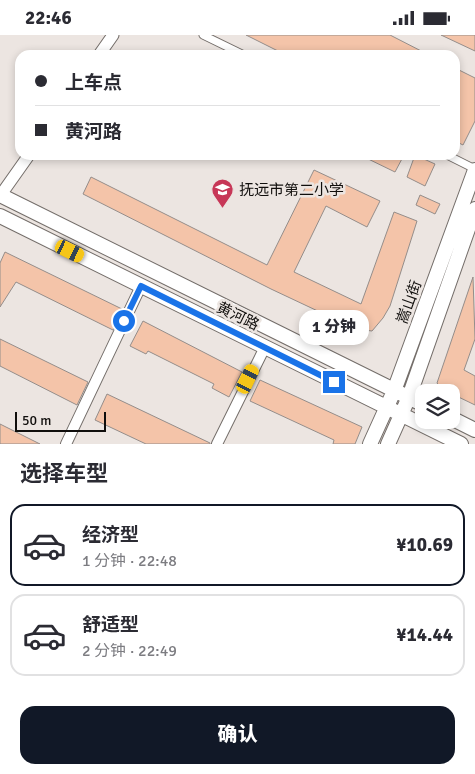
<!DOCTYPE html>
<html lang="zh">
<head>
<meta charset="utf-8">
<style>
  :root { --surface:#fff; --page:#f7f7f7; --text:#2b2b33; --muted:#7c7c81; --line:#e1e1e2; --accent:#111827 }
  body { margin:0; font-family:Signika,"Noto Sans SC",sans-serif; background:var(--page); color:var(--text); height:100vh; display:flex; flex-direction:column; font-size:19px; white-space:nowrap }
  * { box-sizing:border-box; margin:0 }
  p { font-size:16px; color:var(--muted) }
  .icon { flex:none; width:28px; height:28px; fill:none; stroke:currentColor; stroke-width:2; stroke-linecap:round; stroke-linejoin:round }
  .map { position:relative; height:409px; overflow:hidden }
  .details { display:flex; flex-direction:column; background:var(--surface); flex:1 }
  .details>* { flex:none }
  .guide { position:absolute; left:15px; top:15px; width:445px; height:110px; border-radius:15px; box-shadow:0 2px 8px #0003; display:grid; align-content:center; height:110px; padding:0 20px; background:var(--surface) }
  .buttons { position:absolute; left:415px; top:349px; display:grid; gap:10px }
  .buttons a { display:grid; place-items:center; width:45px; height:45px; border-radius:10px; background:var(--surface); box-shadow:0 2px 8px #0003; font-size:25px }
  .scale { position:absolute; left:15px; bottom:12px; width:91px; box-sizing:border-box; padding-left:5px; border:2px solid #100e0c; border-top:0; font-size:14px; line-height:18px; white-space:nowrap; color:#100e0c; -webkit-text-stroke:4px #ece5e1; paint-order:stroke }
  .end { position:absolute; width:22px; height:22px; margin:-11px; border:6px solid #1a73e8; background:#fff; box-shadow:0 0 0 2px #fff }
  .from { border-radius:50% }
  .bubble { position:absolute; height:35px; border-radius:15px; background:var(--surface); box-shadow:0 2px 8px #0003; font-size:16px; font-weight:800; line-height:35px; text-align:center }
  .car { position:absolute; width:15px; height:30px; margin:-15px -8px; border-radius:6px; box-shadow:0 0 4px 1px #0007; background:linear-gradient(#f5c518 24%,#345 0 40%,#f5c518 0 76%,#345 0 86%,#f5c518 0) }
  .guide b { display:flex; align-items:center; gap:18px; height:48px; font-size:19px }
  .guide b+b { border-top:1px solid var(--line) }
  .guide i { width:12px; height:12px; background:var(--text) }
  ul { padding:0; list-style:none }
  li { display:flex; align-items:center; gap:15px; height:82px; margin:0 10px 8px; padding:0 10px; border:2px solid var(--line); border-radius:15px }
  li div { flex:1 }
  li b { display:block; font-size:19px }
  li em { font-style:normal; font-weight:800 }
  li.selected { border-color:var(--accent) }
  li>.icon { width:45px; height:45px; stroke-width:1.5 }
  h2 { padding:0 20px; font-size:22px; line-height:60px }
  .primary-button { display:flex; gap:10px; margin-top:auto; padding:10px 20px }
  .primary-button a { flex:1; height:58px; border-radius:15px; background:var(--accent); color:#fff; font-size:20px; font-weight:800; line-height:58px; text-align:center }
  .status { display:flex; justify-content:space-between; align-items:center; height:35px; padding:0 25px; background:var(--surface); direction:ltr }
  .status svg { height:14px; fill:currentColor }
  .map>svg:first-child { display:block }
  .building { fill:#f4c4a9; stroke:#948d8a }
  .lines { fill:none; stroke-linecap:round; stroke-linejoin:round }
  .pedestrian-casing { stroke:#746e6a; stroke-width:9 }
  .minor-casing { stroke:#746e6a; stroke-width:12 }
  .tertiary-casing { stroke:#746e6a; stroke-width:13 }
  .secondary-casing { stroke:#746e6a; stroke-width:16 }
  .pedestrian { stroke:#fff; stroke-width:7 }
  .minor { stroke:#fff; stroke-width:10 }
  .tertiary { stroke:#fff; stroke-width:11 }
  .secondary { stroke:#fff; stroke-width:14 }
  .route { stroke:#1a73e8; stroke-width:6 }
  .labels { text-anchor:middle; stroke-width:5; stroke-linejoin:round; paint-order:stroke }
  .poi-label { font-size:15px; fill:#100e0c; stroke:#ece5e1; text-anchor:start }
  .street-label { font-size:15px; fill:#100e0c; stroke:#ece5e1 }
</style>
</head>
<body>
<div class="status"><b>22:46</b><svg viewBox="0 0 49 12"><path d="M0 12V9h3v3zM5 12V6h3v6zM10 12V3h3v9zM15 12V0h3v12zM26 1h20v11H26zM47 4h2v5h-2z"/></svg></div>
<div class="map">
<svg width="475" height="409" viewBox="0 0 475 409">
  <rect width="100%" height="100%" fill="#ece5e1"/>
  <path class="building" d="M 246,0 L 390,0 L 429,20 L 286,20 Z
    M 441,0 L 475,0 L 475,16 Z
    M 455,33 L 475,43 L 475,86 L 463,110 L 455,106 Z
    M 360,120 L 404,120 L 395,137 Z
    M 415,120 L 435,129 L 425,151 L 407,142 Z
    M 314,135 L 380,166 L 367,192 L 326,171 L 294,237 L 361,269 L 394,177 L 417,186 L 390,271 L 383,283 L 372,296 L 356,294 L 271,254 L 83,159 L 91,142 L 267,230 Z
    M 420,160 L 440,169 L 435,179 L 416,170 Z
    M 5,217 L 122,274 L 113,295 L 16,247 L 0,272 L 0,228 Z
    M 473,242 L 475,304 L 464,335 L 475,341 L 475,370 L 442,354 L 437,348 Z
    M 143,286 L 242,337 L 229,362 L 212,353 L 214,349 L 148,316 L 146,319 L 130,311 Z
    M 0,304 L 88,347 L 77,370 L 0,331 Z
    M 260,345 L 362,392 L 355,409 L 333,409 L 334,405 L 250,366 Z
    M 107,359 L 210,408 L 210,409 L 146,409 L 95,385 Z
    M 0,389 L 40,409 L 0,409 Z"/>
  <g class="lines">
    <defs>
      <path id="pedestrian" d="M 203,0 L 244,20
        M 447,120 L 475,134"/>
      <path id="minor" d="M 66,409 L 141,251
        M 217,409 L 265,312"/>
      <path id="tertiary" d="M 99,20 L 113,0
        M 0,161 L 29,120"/>
      <path id="secondary" d="M 0,160 L 424,370
        M 0,181 L 461,409
        M 451,383 L 475,395
        M 370,409 L 394,356 L 475,135
        M 388,409 L 409,362 L 475,174"/>
    </defs>
    <use href="#pedestrian" class="pedestrian-casing"/>
    <use href="#minor" class="minor-casing"/>
    <use href="#tertiary" class="tertiary-casing"/>
    <use href="#secondary" class="secondary-casing"/>
    <use href="#pedestrian" class="pedestrian"/>
    <use href="#minor" class="minor"/>
    <use href="#tertiary" class="tertiary"/>
    <use href="#secondary" class="secondary"/>
  </g>
  <g class="lines">
    <path class="route" d="M 124,286 L 141,251 L 334,347"/>
  </g>
  <defs>
    <symbol id="school-pin" viewBox="-11 -11 22 30"><path d="M0 17L-7.5 6A9.5 9.5 0 1 1 7.5 6Z" fill="#c73757" stroke="#ece5e1"/><path d="M0-5L7-2L0 1L-7-2ZM-4 1L0 2.5L4 1V4Q0 6-4 4Z" fill="#fff"/></symbol>
  </defs>
  <g fill-rule="evenodd">
    <use href="#school-pin" x="210" y="142" width="25" height="34"/>
  </g>
  <g class="labels">
    <g class="poi-label">
      <text x="239" y="160">抚远市第二小学</text>
    </g>
    <g class="street-label">
      <text transform="translate(409 267) rotate(-70)" y="5">嵩山街</text>
      <text transform="translate(238 281) rotate(26)" y="5">黄河路</text>
    </g>
  </g>
</svg>
<div class="buttons">
<a><svg class="icon" aria-label="layers" viewBox="0 0 24 24"><path d="M12 4l9 5-9 5-9-5zM3 14l9 5 9-5"/></svg></a>
</div>
<div class="scale">50 m</div>
<i class="end from" style="left:124px;top:286px"></i>
<i class="end" style="left:334px;top:347px"></i>
<div class="bubble" style="left:299px;top:275px;width:70px">1 分钟</div>
<i class="car" style="left:70px;top:216px;rotate:116deg"></i>
<i class="car" style="left:248px;top:344px;rotate:26deg"></i>
<div class="guide">
<b><i class="from"></i>上车点</b>
<b><i></i>黄河路</b>
</div>
</div>
<section class="details">
<h2>选择车型</h2>
<ul>
<li class="selected"><svg class="icon" aria-label="car" viewBox="0 0 24 24"><path d="M5 17H2v-5l4-1 3-4h7l3 4 3 1v5h-3M9 17h6M6 11h13"/><circle cx="7" cy="17" r="2"/><circle cx="17" cy="17" r="2"/></svg><div><b>经济型</b><p>1 分钟 · 22:48</p></div><em>¥10.69</em></li>
<li><svg class="icon" aria-label="car" viewBox="0 0 24 24"><path d="M5 17H2v-5l4-1 3-4h7l3 4 3 1v5h-3M9 17h6M6 11h13"/><circle cx="7" cy="17" r="2"/><circle cx="17" cy="17" r="2"/></svg><div><b>舒适型</b><p>2 分钟 · 22:49</p></div><em>¥14.44</em></li>
</ul>
<div class="primary-button"><a>确认</a></div>
</section>
</body>
</html>
